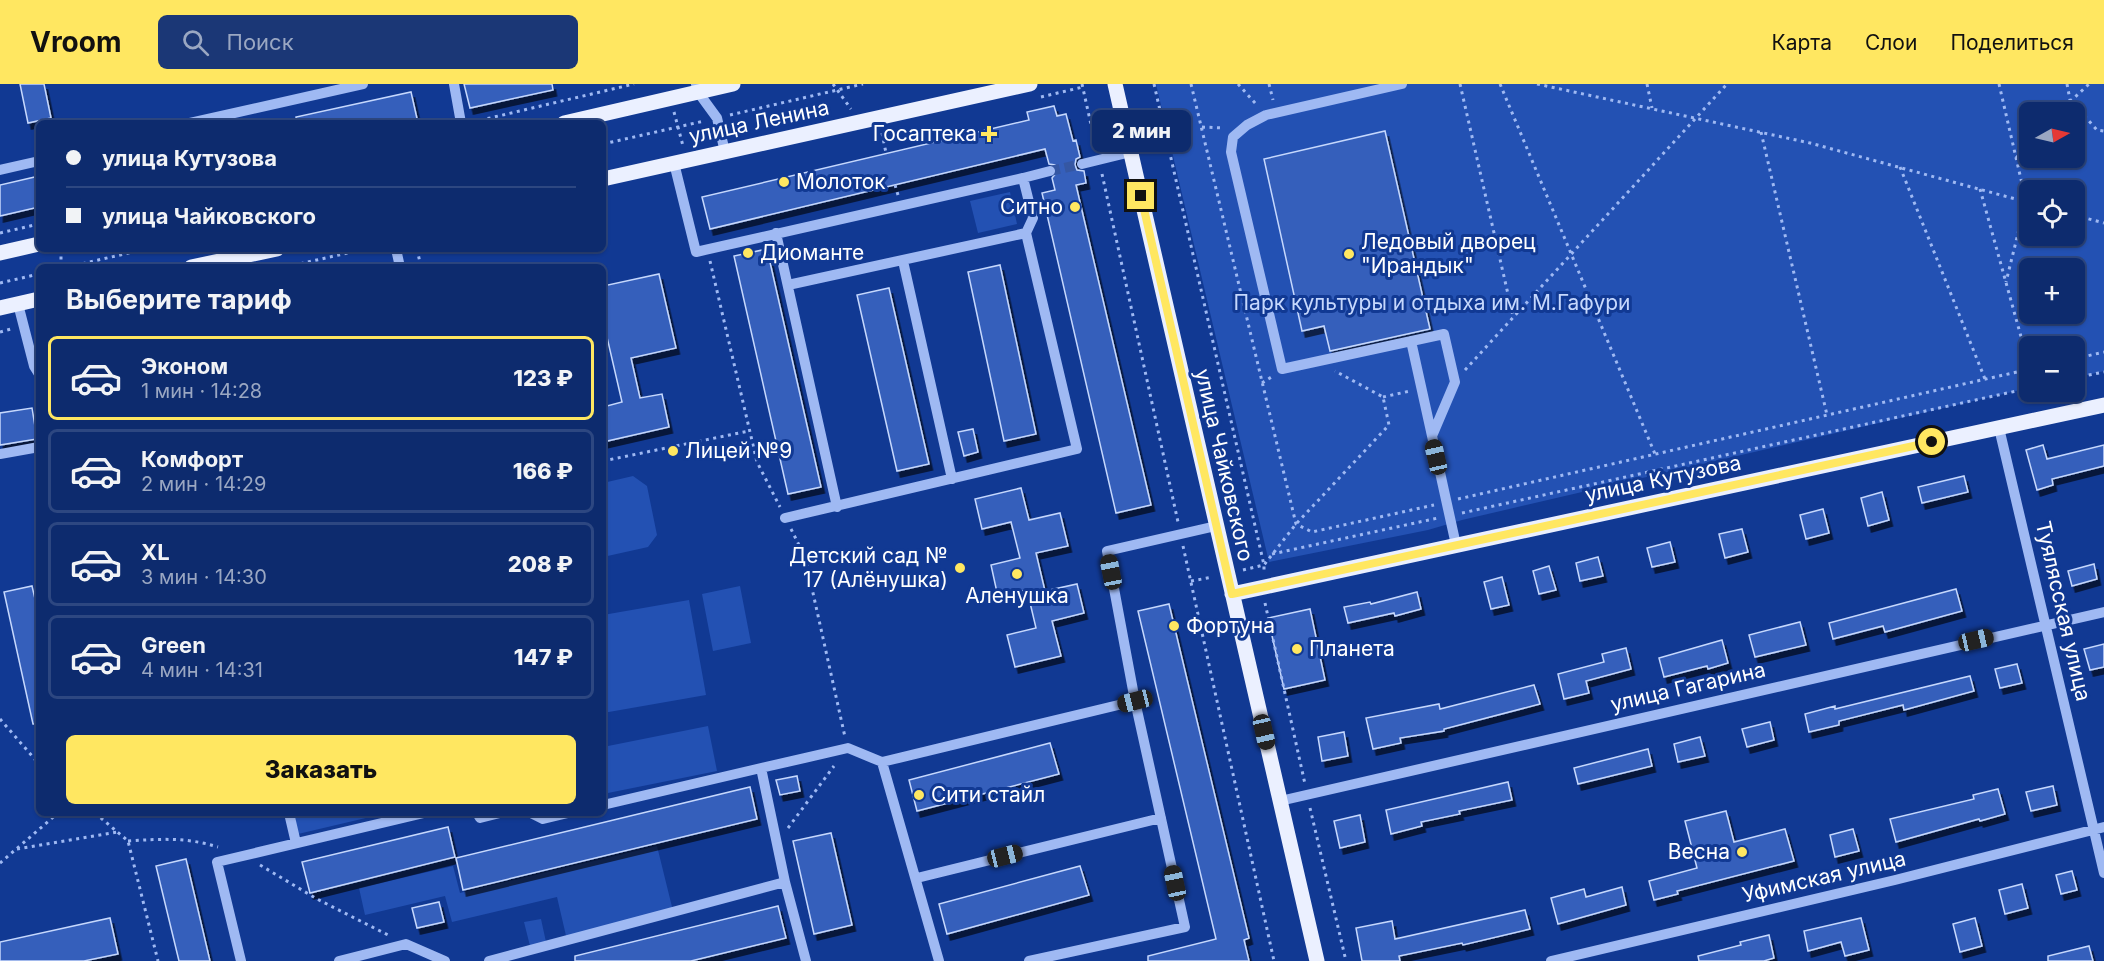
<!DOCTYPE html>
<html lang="ru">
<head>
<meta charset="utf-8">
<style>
  :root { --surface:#0d2b6e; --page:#1b3776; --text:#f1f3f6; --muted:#9aa7c2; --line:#2d4781; --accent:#ffe761 }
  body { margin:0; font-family:Inter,sans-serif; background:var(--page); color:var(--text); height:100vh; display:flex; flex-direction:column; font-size:22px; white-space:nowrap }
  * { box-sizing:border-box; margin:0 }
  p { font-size:20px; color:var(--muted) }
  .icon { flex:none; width:33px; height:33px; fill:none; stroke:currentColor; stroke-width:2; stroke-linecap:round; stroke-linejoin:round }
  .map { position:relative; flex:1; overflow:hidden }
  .details { position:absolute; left:36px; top:180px; width:570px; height:552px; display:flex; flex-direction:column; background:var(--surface); border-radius:9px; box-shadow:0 2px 4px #0004,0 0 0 2px var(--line) }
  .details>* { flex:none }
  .top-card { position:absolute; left:36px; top:36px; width:570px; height:132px; border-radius:9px; box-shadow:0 2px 4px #0004,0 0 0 2px var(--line); display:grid; align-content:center; height:132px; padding:0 30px; background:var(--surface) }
  .needle { width:39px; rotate:82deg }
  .fabs { position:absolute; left:2019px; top:18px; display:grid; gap:12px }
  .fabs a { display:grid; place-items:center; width:66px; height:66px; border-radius:9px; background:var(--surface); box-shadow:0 2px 4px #0004,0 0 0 2px var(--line); font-size:30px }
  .end { position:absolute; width:27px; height:27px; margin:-14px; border:8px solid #ffe761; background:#111; box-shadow:0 0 0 3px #111 }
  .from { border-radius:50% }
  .bubble { position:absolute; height:42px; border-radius:9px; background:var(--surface); box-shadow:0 2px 4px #0004,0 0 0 2px var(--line); font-size:20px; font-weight:800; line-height:42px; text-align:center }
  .car { position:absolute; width:18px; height:36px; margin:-18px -9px; border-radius:8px; box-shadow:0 0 4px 2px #0007; background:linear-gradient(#222 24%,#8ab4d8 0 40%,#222 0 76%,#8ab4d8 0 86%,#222 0) }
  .top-card b { display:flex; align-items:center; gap:21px; height:57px; font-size:22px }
  .top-card b+b { border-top:2px solid var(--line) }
  .top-card i { width:15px; height:15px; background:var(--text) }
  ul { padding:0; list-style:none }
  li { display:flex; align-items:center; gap:18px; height:84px; margin:0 12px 9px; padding:0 18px; border:3px solid var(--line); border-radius:9px }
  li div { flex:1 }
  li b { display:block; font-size:22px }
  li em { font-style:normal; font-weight:800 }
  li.selected { border-color:var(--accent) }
  li>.icon { width:54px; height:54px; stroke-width:1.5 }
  h2 { padding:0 30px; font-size:27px; line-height:72px }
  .button { display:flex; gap:12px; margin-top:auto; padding:12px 30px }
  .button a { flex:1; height:69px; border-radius:9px; background:var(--accent); color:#111; font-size:24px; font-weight:800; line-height:69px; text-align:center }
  header { display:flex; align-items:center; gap:36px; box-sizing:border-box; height:84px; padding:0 30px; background:var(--accent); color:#111 }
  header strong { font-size:28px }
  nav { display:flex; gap:33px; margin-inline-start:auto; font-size:21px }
  .search { width:420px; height:54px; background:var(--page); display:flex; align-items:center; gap:15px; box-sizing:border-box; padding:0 21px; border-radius:9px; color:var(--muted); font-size:22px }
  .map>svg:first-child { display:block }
  .green { fill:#2351b3; fill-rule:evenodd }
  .building { fill:#355fbb; stroke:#c6d8fd; stroke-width:1.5; filter:url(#shadow) }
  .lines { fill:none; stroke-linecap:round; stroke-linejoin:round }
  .minor-tunnel { stroke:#3557a3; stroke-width:10; stroke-dasharray:10 5; stroke-linecap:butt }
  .path { stroke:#9fb9f3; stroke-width:3; stroke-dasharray:3 4.5; stroke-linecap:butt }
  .minor { stroke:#9fb9f3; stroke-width:10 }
  .major { stroke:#ebf0ff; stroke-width:15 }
  .route { stroke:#ffe761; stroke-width:8 }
  .poi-dot { fill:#ffe761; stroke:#113993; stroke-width:2 }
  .labels { text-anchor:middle; stroke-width:6; stroke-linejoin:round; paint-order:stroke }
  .street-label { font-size:21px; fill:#fff; stroke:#113993 }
  .poi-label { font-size:21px; fill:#fff; stroke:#113993; text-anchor:start }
  .park-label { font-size:21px; fill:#c6d8fd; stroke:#113993 }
</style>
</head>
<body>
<header>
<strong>Vroom</strong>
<div class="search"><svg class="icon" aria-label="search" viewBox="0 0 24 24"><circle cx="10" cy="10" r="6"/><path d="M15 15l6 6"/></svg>Поиск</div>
<nav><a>Карта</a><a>Слои</a><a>Поделиться</a></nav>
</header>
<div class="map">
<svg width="2104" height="877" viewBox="0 0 2104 877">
  <defs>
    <filter id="shadow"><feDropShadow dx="3.5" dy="6" stdDeviation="0" flood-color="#0009"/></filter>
  </defs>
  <rect width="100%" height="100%" fill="#113993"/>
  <path class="green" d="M 1156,0 L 2104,0 L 2104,287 L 2075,294 L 2074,262 L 2030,262 L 2029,304 L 1462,436 L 1428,446 L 1269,478 ZM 2030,28 L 2074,28 L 2074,74 L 2030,74 ZM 2030,106 L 2074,106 L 2074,152 L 2030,152 ZM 2030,184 L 2074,184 L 2074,230 L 2030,230 Z
    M 1010,108 L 1017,140 L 978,149 L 970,117 Z
    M 633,392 L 647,402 L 657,451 L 648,463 L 603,473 L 603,399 Z
    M 740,502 L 751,559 L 713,567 L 702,510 Z
    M 689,516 L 706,611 L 603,629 L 603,531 Z
    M 708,642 L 717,687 L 603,710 L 603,663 Z
    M 294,729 L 387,729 L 298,750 Z
    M 657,762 L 674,831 L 567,856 L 557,813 L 452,838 L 445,812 L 365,831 L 359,804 L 453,782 L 460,809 Z
    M 541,835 L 546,858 L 530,862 L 524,838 Z"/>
  <path class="building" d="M 20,0 L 44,0 L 51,34 L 28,39 Z
    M 464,0 L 552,0 L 553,6 L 470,24 Z
    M 411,8 L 418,39 L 297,39 L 296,33 Z
    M 1054,22 L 1057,32 L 1066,30 L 1073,57 L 1076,56 L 1080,73 L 1076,75 L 1075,81 L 1077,86 L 1084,87 L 1086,99 L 1076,101 L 1151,421 L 1116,429 L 1042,109 L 1055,106 L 1052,94 L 1057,88 L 1055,81 L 1049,80 L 1045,65 L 710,145 L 702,113 L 1029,36 L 1027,28 Z
    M 1385,47 L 1430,245 L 1330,267 L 1324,242 L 1302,247 L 1264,75 Z
    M 39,92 L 39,123 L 0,132 L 0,101 Z
    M 767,165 L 821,403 L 788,410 L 734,172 Z
    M 1000,181 L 1036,350 L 1004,357 L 968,188 Z
    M 659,190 L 676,264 L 631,274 L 640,314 L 662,310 L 669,343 L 603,358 L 603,323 L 622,318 L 603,236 L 603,202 Z
    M 889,204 L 929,380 L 897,387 L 857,211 Z
    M 32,324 L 37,355 L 0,361 L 0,329 Z
    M 973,345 L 978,368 L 964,372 L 958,348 Z
    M 2043,361 L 2047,375 L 2104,361 L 2104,382 L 2052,395 L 2053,401 L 2037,406 L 2026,366 Z
    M 1964,392 L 1968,408 L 1922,419 L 1918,403 Z
    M 1021,404 L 1029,436 L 1060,429 L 1068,462 L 1036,469 L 1045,507 L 1077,500 L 1084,529 L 1052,537 L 1061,572 L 1015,583 L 1007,551 L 1036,544 L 1027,506 L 998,513 L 991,481 L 1020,474 L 1011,438 L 982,445 L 975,415 Z
    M 1882,408 L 1889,436 L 1868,442 L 1861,414 Z
    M 1823,425 L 1829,449 L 1806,455 L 1800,431 Z
    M 1742,445 L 1748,468 L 1725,474 L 1719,450 Z
    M 1670,458 L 1675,478 L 1652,483 L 1647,464 Z
    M 1598,473 L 1603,492 L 1580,497 L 1576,479 Z
    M 2094,480 L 2097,495 L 2072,502 L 2068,487 Z
    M 1549,482 L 1556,506 L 1539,510 L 1533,487 Z
    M 1502,493 L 1509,521 L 1491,525 L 1484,498 Z
    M 32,502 L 39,532 L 39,640 L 33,640 L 4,508 Z
    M 1956,505 L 1962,527 L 1885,548 L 1883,542 L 1833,555 L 1829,539 Z
    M 1417,508 L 1421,525 L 1395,532 L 1394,529 L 1348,539 L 1344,523 L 1370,518 L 1371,520 Z
    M 1169,520 L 1249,854 L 1244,856 L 1249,877 L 1148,877 L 1148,872 L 1216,855 L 1138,527 Z
    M 1310,525 L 1325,596 L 1284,605 L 1268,534 Z
    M 1800,538 L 1806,561 L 1755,573 L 1749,551 Z
    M 1722,556 L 1728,579 L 1708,585 L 1707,582 L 1664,593 L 1659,574 Z
    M 2104,560 L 2104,583 L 2090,586 L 2084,565 Z
    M 1626,564 L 1631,585 L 1586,597 L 1589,609 L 1564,615 L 1558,590 L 1604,578 L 1602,570 Z
    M 2017,580 L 2022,599 L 2000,604 L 1995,585 Z
    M 1970,592 L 1974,607 L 1904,626 L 1903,621 L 1839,637 L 1839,641 L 1809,648 L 1805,630 L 1835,622 L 1835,625 Z
    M 1534,601 L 1540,620 L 1444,645 L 1444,647 L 1400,654 L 1401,659 L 1373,665 L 1366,634 L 1439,620 L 1440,625 Z
    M 1770,638 L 1774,656 L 1747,663 L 1742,645 Z
    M 1344,648 L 1348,672 L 1322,677 L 1318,653 Z
    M 1700,653 L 1705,672 L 1678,678 L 1674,660 Z
    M 1050,659 L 1059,690 L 917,727 L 909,696 Z
    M 1648,665 L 1652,682 L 1578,700 L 1574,684 Z
    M 797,692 L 800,707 L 780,711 L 776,696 Z
    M 1508,698 L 1512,716 L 1459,727 L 1460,730 L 1421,738 L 1422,742 L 1391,750 L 1386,726 Z
    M 2053,702 L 2057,721 L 2031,727 L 2026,708 Z
    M 750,703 L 757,735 L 463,806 L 456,774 Z
    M 1998,705 L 2005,730 L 1980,737 L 1979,735 L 1896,758 L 1890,735 L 1974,715 L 1973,711 Z
    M 1726,727 L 1734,758 L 1785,745 L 1794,777 L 1677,807 L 1678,810 L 1654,816 L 1649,797 L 1697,784 L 1685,737 Z
    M 1360,731 L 1365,758 L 1340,764 L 1334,737 Z
    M 448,743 L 455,773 L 310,809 L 302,778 Z
    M 1853,745 L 1859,767 L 1835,773 L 1830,751 Z
    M 831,749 L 852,841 L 814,850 L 793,757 Z
    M 186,775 L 210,877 L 179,877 L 156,782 Z
    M 1080,782 L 1089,811 L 947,850 L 939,820 Z
    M 2072,787 L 2077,806 L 2061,810 L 2056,791 Z
    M 2022,800 L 2028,824 L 2005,830 L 1999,806 Z
    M 1622,803 L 1626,821 L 1558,840 L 1551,814 L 1584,805 L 1586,813 Z
    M 439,818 L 444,838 L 417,844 L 412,824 Z
    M 778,822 L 786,854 L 691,877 L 575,877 L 575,872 Z
    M 1525,826 L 1530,845 L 1463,861 L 1462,859 L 1399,872 L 1400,877 L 1362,877 L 1356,844 L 1392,837 L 1395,855 Z
    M 110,834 L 118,870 L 84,877 L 0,877 L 0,858 Z
    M 1861,834 L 1869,866 L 1845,872 L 1841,858 L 1808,867 L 1804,847 Z
    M 1975,834 L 1982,862 L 1960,868 L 1953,840 Z
    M 1769,851 L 1774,874 L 1764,877 L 1699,877 L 1698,872 L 1741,861 L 1740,858 Z
    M 2089,862 L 2093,877 L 2048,877 L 2048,872 Z"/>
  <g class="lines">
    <path class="minor-tunnel" d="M 1050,87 L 1082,80"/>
    <path class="path" d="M 833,0 L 851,25
      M 1082,0 L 1096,63
      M 1154,0 L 1264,481 L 1264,488
      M 1191,0 L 1296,440 L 1312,448 L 1434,421
      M 1238,0 L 1256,20
      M 1269,0 L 1273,16
      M 1460,0 L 1513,232
      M 1500,0 L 1655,370
      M 1537,0 L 1810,59 L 2030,119
      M 1647,0 L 1652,24
      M 1999,0 L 2026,117 L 2006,198
      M 2067,0 L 2070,16 L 2097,46 L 2104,47
      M 1041,13 L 1083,3
      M 674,28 L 683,62
      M 2059,28 L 2089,0
      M 730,31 L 863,0
      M 473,38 L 634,0
      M 1202,43 L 1224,44
      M 1761,48 L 1827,331
      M 882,49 L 886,69
      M 603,60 L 704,37
      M 2016,74 L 2030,60
      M 1900,83 L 1985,295
      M 1102,90 L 1178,438
      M 895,101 L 898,111
      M 1980,105 L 2030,285
      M 2074,131 L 2104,139
      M 0,149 L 39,140
      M 417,165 L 421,183
      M 710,177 L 757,378 L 780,423
      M 61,183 L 61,165
      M 68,183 L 146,165
      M 286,183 L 365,165
      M 0,199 L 39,190
      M 0,248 L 11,245
      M 2074,275 L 2104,268
      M 1465,286 L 1727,0
      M 2074,294 L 2104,288
      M 1262,299 L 1273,292
      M 2036,308 L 2039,321
      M 1383,313 L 1410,307
      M 603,377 L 749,347
      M 1458,415 L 2030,285
      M 1462,429 L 2030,304
      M 791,445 L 805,473 L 845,653
      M 1183,462 L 1274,877
      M 1272,470 L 1438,434
      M 1243,486 L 1264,481 L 1296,440 L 1389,341 L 1383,313 L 1335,287
      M 1191,497 L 1213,493
      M 1265,519 L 1305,700
      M 0,635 L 39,680
      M 1310,724 L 1346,877
      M 95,729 L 128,757 L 158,877
      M 788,744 L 834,682
      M 128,757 C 161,755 186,753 218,763
      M 17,765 L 117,748
      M 0,779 L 58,729
      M 260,781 L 317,815 L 388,851"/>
    <path class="minor" d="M 454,0 L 461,39
      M 696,0 L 698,8 L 717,34 L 725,68
      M 1402,0 L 1266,31 L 1247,41 L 1233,53 L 1231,68 L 1282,285 L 1444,250 L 1455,298 L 1432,352 L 1456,461
      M 190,39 L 363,0
      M 674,79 L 696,168 L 1023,94 L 1033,134 L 1026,149 L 1077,365 L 785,434
      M 1082,80 L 1131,68
      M 0,86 L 39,77
      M 1023,94 L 1050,87
      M 776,149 L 837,423
      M 396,165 L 400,183
      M 903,177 L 952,395
      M 788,201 L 1026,149
      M 18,220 L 34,282 L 39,290
      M 1411,257 L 1432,352
      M 1999,344 L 2104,789
      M 0,370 L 39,363
      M 882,678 L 939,877
      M 761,684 L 848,664 L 882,678 L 1135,617
      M 1280,717 L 2104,528
      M 603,721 L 761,684 L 785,798 L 806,877
      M 289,729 L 296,759
      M 477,729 L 480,734 L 500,729
      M 531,729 L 543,735 L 568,729
      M 917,794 L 1161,734
      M 241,877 L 217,778 L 424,729
      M 339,877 L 406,860 L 445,877
      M 489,877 L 785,798
      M 1029,877 L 1185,843 L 1135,617 L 1107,467 L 1216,442
      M 1551,877 L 1895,796 L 2104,743"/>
    <path class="major" d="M 1115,0 L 1317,877
      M 564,39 L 733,0
      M 603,95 L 1030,0
      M 0,169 L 39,160
      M 191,183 L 277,165
      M 0,224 L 39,215
      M 1232,510 L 2104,321"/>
  </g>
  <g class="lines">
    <path class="route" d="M 1141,112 L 1232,510 L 1932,358"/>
  </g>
  <g class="poi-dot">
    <path d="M986 41h6v6h6v6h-6v6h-6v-6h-6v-6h6z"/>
    <circle cx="784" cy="98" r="6"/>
    <circle cx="1075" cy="123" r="6"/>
    <circle cx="748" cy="169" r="6"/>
    <circle cx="1349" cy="170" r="6"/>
    <circle cx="673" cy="367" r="6"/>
    <circle cx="960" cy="484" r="6"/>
    <circle cx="1017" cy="490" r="6"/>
    <circle cx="1174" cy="542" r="6"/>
    <circle cx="1297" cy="565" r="6"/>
    <circle cx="919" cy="711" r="6"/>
    <circle cx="1742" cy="768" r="6"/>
  </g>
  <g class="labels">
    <g class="street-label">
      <text transform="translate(759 38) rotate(-12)" y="7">улица Ленина</text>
      <text transform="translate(1224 381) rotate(77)" y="7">улица Чайковского</text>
      <text transform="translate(1663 395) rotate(-12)" y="7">улица Кутузова</text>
      <text transform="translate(2063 527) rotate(77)" y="7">Туялясская улица</text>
      <text transform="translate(1688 603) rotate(-13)" y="7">улица Гагарина</text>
      <text transform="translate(1824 793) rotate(-13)" y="7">Уфимская улица</text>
    </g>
    <g class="poi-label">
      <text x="977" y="57" text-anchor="end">Госаптека</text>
      <text x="796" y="105">Молоток</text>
      <text x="1063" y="130" text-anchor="end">Ситно</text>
      <text x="1361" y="165">Ледовый дворец<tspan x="1361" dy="24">"Ирандык"</tspan></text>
      <text x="760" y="176">Диоманте</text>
      <text x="685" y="374">Лицей №9</text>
      <text x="948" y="479" text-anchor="end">Детский сад №<tspan x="948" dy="24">17 (Алёнушка)</tspan></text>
      <text x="1017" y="519" text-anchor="middle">Аленушка</text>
      <text x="1186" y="549">Фортуна</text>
      <text x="1309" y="572">Планета</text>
      <text x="931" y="718">Сити стайл</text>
      <text x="1730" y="775" text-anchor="end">Весна</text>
    </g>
    <g class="park-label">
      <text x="1432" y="226">Парк культуры и отдыха им. М.Гафури</text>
    </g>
  </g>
</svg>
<div class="fabs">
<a><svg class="needle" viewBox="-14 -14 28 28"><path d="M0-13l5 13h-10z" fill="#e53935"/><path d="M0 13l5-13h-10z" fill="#9aa7c2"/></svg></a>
<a><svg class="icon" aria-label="locate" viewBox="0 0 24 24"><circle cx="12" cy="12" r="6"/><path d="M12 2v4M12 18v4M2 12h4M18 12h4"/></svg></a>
<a>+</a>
<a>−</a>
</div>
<i class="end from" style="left:1932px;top:358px"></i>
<i class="end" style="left:1141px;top:112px"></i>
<div class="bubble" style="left:1092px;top:26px;width:99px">2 мин</div>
<i class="car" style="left:1436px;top:373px;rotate:347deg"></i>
<i class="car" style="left:1111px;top:488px;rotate:349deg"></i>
<i class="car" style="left:1976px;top:556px;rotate:77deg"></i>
<i class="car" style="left:1135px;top:617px;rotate:256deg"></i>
<i class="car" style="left:1264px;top:648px;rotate:167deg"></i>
<i class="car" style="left:1005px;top:772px;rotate:76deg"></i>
<i class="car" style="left:1175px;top:799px;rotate:348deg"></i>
<div class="top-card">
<b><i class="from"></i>улица Кутузова</b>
<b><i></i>улица Чайковского</b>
</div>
<section class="details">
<h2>Выберите тариф</h2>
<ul>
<li class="selected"><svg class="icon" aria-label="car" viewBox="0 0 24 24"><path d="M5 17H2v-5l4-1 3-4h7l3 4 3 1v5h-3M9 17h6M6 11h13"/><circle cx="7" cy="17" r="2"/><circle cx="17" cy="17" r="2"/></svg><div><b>Эконом</b><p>1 мин · 14:28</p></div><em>123 ₽</em></li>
<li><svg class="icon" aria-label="car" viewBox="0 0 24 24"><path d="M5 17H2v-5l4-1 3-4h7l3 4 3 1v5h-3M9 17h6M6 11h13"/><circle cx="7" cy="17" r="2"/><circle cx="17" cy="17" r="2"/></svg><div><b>Комфорт</b><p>2 мин · 14:29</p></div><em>166 ₽</em></li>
<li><svg class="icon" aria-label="car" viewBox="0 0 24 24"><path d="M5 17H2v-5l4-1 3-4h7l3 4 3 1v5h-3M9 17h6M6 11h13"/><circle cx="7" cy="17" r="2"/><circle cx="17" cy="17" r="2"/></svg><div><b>XL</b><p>3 мин · 14:30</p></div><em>208 ₽</em></li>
<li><svg class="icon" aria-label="car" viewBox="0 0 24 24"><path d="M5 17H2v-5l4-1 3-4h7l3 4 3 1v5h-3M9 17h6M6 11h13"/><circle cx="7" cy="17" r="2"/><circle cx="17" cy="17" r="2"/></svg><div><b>Green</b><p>4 мин · 14:31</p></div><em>147 ₽</em></li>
</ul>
<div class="button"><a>Заказать</a></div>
</section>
</div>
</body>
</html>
